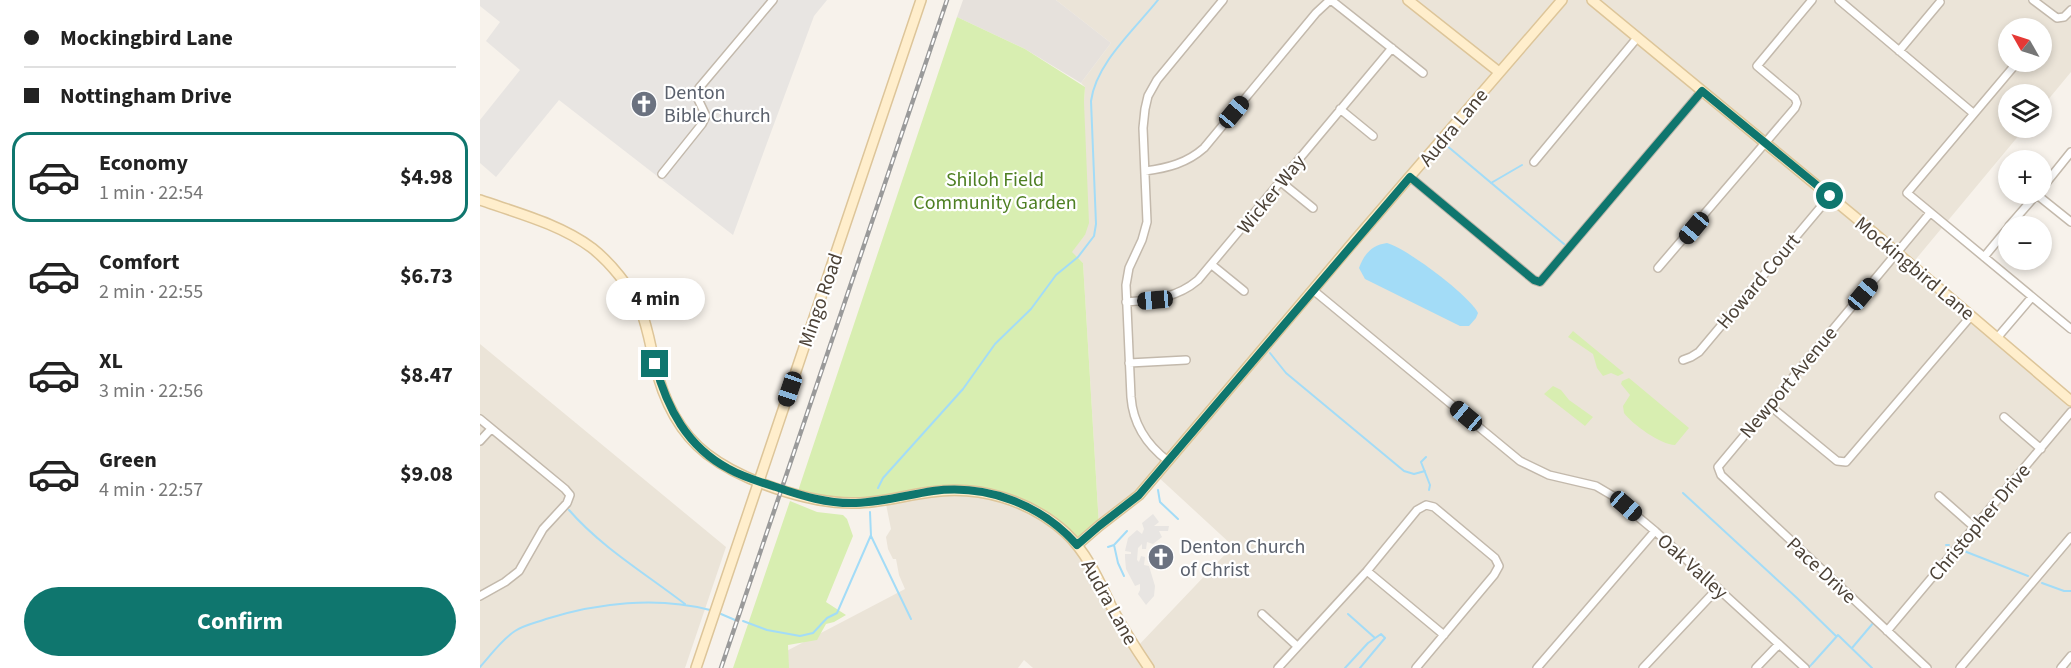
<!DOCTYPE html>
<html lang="en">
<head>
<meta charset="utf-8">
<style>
  :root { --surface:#fff; --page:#f2f2f2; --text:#222; --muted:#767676; --line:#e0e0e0; --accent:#0f766e }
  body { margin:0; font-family:"Source Sans 3",sans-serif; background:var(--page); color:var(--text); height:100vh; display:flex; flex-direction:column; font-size:22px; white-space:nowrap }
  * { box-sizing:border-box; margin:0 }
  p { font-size:20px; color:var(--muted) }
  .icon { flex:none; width:33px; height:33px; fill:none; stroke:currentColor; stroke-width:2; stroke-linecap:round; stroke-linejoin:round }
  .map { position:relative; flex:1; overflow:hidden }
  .details { display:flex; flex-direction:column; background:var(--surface); width:480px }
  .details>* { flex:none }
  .guide { display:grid; align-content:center; height:132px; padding:0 24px; background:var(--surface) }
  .needle { width:39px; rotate:309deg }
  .fabs { position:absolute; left:1518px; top:18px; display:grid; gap:12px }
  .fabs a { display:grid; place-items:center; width:54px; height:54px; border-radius:50%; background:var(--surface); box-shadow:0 3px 9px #0003; font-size:30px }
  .end { position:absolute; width:27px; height:27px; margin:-14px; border:8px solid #0f766e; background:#fff; box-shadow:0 0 0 3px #fff }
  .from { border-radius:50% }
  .bubble { position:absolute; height:42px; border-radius:21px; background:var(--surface); box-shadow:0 3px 9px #0003; font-size:20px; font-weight:700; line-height:42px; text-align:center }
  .car { position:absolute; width:18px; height:36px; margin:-18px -9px; border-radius:8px; box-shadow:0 0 4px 2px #0007; background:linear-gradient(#222 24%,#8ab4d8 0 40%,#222 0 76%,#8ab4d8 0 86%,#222 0) }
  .guide b { display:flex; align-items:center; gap:21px; height:57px; font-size:22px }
  .guide b+b { border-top:2px solid var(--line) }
  .guide i { width:15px; height:15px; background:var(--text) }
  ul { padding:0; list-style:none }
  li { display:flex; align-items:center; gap:18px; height:90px; margin:0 12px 9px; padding:0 12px; border:3px solid transparent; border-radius:18px }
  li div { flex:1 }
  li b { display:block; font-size:22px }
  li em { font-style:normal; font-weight:700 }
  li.selected { border-color:var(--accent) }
  li>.icon { width:54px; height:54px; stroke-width:1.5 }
  .button { display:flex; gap:12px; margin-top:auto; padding:12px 24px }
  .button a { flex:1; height:69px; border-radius:36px; background:var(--accent); color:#fff; font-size:24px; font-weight:700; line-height:69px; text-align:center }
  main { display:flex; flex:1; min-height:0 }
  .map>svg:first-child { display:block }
  .residential { fill:#ebe4d8; fill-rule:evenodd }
  .industrial { fill:#e6e1dc }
  .green { fill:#d8eeb1 }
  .parking { fill:#e8e5e2 }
  .water { fill:#a3dcf7 }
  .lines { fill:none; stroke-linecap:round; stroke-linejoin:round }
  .stream { stroke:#a3dcf7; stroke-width:2 }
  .street-casing { stroke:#c3b9ac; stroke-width:10 }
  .secondary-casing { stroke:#ddc599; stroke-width:12 }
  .street { stroke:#fff; stroke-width:7 }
  .secondary { stroke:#fec; stroke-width:9 }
  .rail-casing { stroke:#9a9a9a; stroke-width:4.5 }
  .rail { stroke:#fff; stroke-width:2; stroke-dasharray:7; stroke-linecap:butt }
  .route { stroke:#0f766e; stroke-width:8 }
  .labels { text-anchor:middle; stroke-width:4.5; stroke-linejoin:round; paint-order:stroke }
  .worship-label { font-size:20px; fill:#5b616d; stroke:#fff; text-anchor:start }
  .street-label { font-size:20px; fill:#4c4237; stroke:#fff }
  .park-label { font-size:20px; fill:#4e7f23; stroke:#fff }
</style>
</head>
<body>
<main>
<section class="details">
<div class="guide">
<b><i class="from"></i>Mockingbird Lane</b>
<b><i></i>Nottingham Drive</b>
</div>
<ul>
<li class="selected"><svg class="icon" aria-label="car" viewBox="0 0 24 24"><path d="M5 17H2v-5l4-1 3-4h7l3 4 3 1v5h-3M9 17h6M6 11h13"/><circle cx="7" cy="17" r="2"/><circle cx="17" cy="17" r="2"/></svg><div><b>Economy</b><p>1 min · 22:54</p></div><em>$4.98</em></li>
<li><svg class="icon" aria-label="car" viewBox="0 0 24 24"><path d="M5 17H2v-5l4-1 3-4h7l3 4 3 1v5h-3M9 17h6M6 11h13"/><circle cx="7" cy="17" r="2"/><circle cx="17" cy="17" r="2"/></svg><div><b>Comfort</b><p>2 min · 22:55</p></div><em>$6.73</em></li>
<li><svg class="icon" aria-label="car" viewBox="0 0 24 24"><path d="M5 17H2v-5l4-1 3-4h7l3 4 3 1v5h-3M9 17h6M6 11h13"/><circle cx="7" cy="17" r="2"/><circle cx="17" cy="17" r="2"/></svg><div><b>XL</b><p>3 min · 22:56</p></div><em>$8.47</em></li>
<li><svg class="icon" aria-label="car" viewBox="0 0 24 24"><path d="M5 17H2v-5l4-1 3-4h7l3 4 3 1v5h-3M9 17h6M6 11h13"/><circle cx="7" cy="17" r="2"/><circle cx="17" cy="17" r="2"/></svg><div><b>Green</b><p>4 min · 22:57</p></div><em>$9.08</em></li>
</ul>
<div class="button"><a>Confirm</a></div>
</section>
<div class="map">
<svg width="1591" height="668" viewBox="0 0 1591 668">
  <rect width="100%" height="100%" fill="#f7f2eb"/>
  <path class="residential" d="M 576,0 L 1591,0 L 1591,72 L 1562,107 L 1562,94 L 1528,94 L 1528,128 L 1545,128 L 1431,265 L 1591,401 L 1591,668 L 553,668 L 544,660 L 538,668 L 302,668 L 297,656 L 425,589 L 419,575 L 416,559 L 413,559 L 408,549 L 406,537 L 411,529 L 405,499 L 491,491 L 557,512 L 597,545 L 656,648 L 753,546 L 676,475 L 619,526 L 603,263 L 591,252 L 605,235 L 604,102 L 605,87 L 601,83 L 631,43 ZM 1528,28 L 1562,28 L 1562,62 L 1528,62 Z
    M 0,344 L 246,547 L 205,668 L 0,668 Z"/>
  <path class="industrial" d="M 483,0 L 576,0 L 631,43 L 601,83 L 545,49 L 477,17 Z"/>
  <path class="green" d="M 477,17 L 545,49 L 605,87 L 604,102 L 609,223 L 605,235 L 592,252 L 603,263 L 619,526 L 597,545 L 557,512 L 491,491 L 387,503 L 317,494 Z
    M 1093,331 L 1144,373 L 1138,376 L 1131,373 L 1123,376 L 1117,368 L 1113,354 L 1088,337 Z
    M 1149,378 L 1209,428 L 1195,445 C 1181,445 1152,424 1144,413 L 1143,406 L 1150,395 L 1141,384 L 1142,381 Z
    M 1073,386 L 1081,390 L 1089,400 L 1113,417 L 1105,426 L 1064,394 Z
    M 310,501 L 337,512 L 363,515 L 367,519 L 373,536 L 346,602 L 366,615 L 354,622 L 346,624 L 337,640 L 308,645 L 309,668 L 253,668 Z"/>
  <path class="parking" d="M 0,0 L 347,0 L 334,16 L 253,235 L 79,100 L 16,177 L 0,163 L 0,120 L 40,70 L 6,41 L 20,22 L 0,6 Z
    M 673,514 L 679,522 L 674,526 L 689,526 L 688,531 L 679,531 L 682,537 L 673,544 L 667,542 L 666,549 L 662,549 L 662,544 L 658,548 L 657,560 L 659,562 L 661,556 L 665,557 L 664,565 L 669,566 L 675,586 L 674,596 L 666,605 L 658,594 L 660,590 L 660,584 L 655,586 L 646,569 L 645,558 L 645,554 L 651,554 L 651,552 L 645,551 L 648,538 L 657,530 L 662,534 L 664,529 L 662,523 Z"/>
  <path class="water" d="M 907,243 C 926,248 989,295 998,313 L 996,318 L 989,326 L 980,326 L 885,279 L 879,268 C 884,254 892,245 907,243 Z"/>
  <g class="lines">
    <path class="stream" d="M 966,145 L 1084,244
      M 1011,183 L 1042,165
      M 790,353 L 806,373 L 924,471 L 934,474 L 945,471
      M 946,457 L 941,462 L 950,485 L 949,490
      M 398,488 L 403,478 L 483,389 L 515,344 L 551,309 L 576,275 L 598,257 L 614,236 L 616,224 L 611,101 C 616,63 655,29 678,0
      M 678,490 L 680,502 L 698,519
      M 1203,493 L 1317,598 L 1356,636
      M 89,510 C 121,547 166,574 205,604
      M 390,512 L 391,536 L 431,619
      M 634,545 L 638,563 L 644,576
      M 1466,545 L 1469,545
      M 628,547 L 634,545 L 647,531
      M 1484,551 L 1548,576
      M 1562,583 L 1584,591 L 1591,591
      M 241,614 L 255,620
      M 868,614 L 895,638
      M 263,621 L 287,630 L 320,636 L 333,633 L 347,618 L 357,613 L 391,535
      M 1372,648 L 1394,622
      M 1332,664 L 1358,635 L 1392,668
      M 0,667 C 11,655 21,640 35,631 C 44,625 55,623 66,619 C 117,603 177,596 230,610
      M 865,668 L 888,643 L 901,634 L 905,638 L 880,668
      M 1328,668 L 1331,665"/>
    <defs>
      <path id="street" d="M 851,0 L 943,73
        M 1359,0 L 1493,113
        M 1553,0 L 1577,18 L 1584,17 L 1591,10
        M 1419,51 L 1460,2
        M 1535,65 L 1427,193 L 1591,329
        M 860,109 L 893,136
        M 1054,162 L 1157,38
        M 665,171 C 688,168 707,163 724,148 L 836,13 L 850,0
        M 182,174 L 222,124 L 226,116 L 217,97 L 219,88 L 293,0
        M 930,177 L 1054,280 L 1060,282 L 1222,91
        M 801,182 L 833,208
        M 1562,188 L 1591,152
        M 1556,194 L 1591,222
        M 1529,226 L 1557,194
        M 1504,257 L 1528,228
        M 732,265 L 764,291
        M 1178,268 L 1315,108 L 1317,103 L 1315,98 L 1277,66 L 1332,0
        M 833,290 L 1040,461 L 1069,475 L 1116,486 L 1133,496 L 1175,531 L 1325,668
        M 646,302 C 673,300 697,298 718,280 L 912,48
        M 1517,338 L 1552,297
        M 1203,360 L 1211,357 L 1219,352 L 1350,196
        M 649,363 L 706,360
        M 1289,405 L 1357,461 L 1366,462 L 1491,316
        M 1524,417 L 1561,449
        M 0,419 L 85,489 L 90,495 L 87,503 L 63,529 L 39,571 L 25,582 L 0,596
        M 0,441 L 11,429
        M 688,461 C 667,445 653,424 651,397 L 646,285 L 649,268 L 662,240 L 667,222 L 663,128 L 665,109 L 668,96 L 677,80 L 743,0
        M 1459,496 L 1494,527
        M 887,571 L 964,635
        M 782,614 L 817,646
        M 1407,631 L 1591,412
        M 798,668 L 887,571 L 937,510 L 946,505 L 954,507 L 1015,558 L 1019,566 L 1014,575 L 936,668
        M 1057,668 L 1175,531
        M 1163,668 L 1238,588
        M 1276,668 L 1299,644
        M 1447,668 L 1241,475 L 1238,467 L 1450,213
        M 1480,668 L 1591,537
        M 1581,668 L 1591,656"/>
      <path id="secondary" d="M 928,0 L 1019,72
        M 1112,0 L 1381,222 L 1591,401
        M 0,200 C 37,213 80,224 112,248 C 131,263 150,287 160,308 C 167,325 170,343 174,361 C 182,396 197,431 227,454 C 262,481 330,504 375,503 C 401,503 426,495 451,492 C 499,485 550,500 586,533 C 608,554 620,583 633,610 C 644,630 656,649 669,668
        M 597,545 L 619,526 L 659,495 L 876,239 L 1082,0
        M 216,668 L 441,0"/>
    </defs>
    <use href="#street" class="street-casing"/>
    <use href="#secondary" class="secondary-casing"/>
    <use href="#street" class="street"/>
    <use href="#secondary" class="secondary"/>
    <defs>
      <path id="rail" d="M 241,668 L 467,0"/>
    </defs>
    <use href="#rail" class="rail-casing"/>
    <use href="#rail" class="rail"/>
  </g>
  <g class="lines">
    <path class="route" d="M 175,364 C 187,408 207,447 249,469 C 263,477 280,482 296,487 C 322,496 348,504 376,503 C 402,502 427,495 453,491 C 506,484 561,504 597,545 L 619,526 L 659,495 L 930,177 L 1054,280 L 1060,282 L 1222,91 L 1350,196"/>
  </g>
  <defs>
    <symbol id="church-disc" viewBox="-11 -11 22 22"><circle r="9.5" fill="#6b7280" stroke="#fff"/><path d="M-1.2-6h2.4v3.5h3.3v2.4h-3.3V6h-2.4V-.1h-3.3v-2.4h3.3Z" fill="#fff"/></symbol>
  </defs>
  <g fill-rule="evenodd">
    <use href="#church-disc" x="149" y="89" width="30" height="30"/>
    <use href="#church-disc" x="666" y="542" width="30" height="30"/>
  </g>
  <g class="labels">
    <g class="worship-label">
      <text x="184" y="99">Denton<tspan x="184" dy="23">Bible Church</tspan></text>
      <text x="700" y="553">Denton Church<tspan x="700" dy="23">of Christ</tspan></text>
    </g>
    <g class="street-label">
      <text transform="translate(973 127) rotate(-50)" y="7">Audra Lane</text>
      <text transform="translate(791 194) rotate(-51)" y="7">Wicker Way</text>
      <text transform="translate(1435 268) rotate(40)" y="7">Mockingbird Lane</text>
      <text transform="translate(1278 281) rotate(-50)" y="7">Howard Court</text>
      <text transform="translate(340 300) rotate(-71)" y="7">Mingo Road</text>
      <text transform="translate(1308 382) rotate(-50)" y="7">Newport Avenue</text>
      <text transform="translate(1499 522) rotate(-50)" y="7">Christopher Drive</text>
      <text transform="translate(1213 566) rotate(42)" y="7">Oak Valley</text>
      <text transform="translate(1342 570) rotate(43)" y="7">Pace Drive</text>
      <text transform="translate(630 602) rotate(61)" y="7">Audra Lane</text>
    </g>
    <g class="park-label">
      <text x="515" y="186">Shiloh Field<tspan x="515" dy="23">Community Garden</tspan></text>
    </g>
  </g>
</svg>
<div class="fabs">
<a><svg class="needle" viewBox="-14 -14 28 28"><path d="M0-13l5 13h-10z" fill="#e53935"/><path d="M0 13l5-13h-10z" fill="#767676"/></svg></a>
<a><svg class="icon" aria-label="layers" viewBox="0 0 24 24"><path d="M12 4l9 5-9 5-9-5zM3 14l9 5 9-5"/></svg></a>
<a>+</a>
<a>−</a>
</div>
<i class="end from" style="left:1350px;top:196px"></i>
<i class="end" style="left:175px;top:364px"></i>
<div class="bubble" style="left:126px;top:278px;width:99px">4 min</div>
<i class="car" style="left:754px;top:112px;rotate:40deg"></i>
<i class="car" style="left:1214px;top:228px;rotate:220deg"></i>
<i class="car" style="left:1383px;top:294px;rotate:40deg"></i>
<i class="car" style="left:675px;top:300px;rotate:265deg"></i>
<i class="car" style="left:310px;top:389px;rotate:199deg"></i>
<i class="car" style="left:986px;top:416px;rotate:310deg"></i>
<i class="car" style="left:1146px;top:506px;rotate:131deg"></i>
</div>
</main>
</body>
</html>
